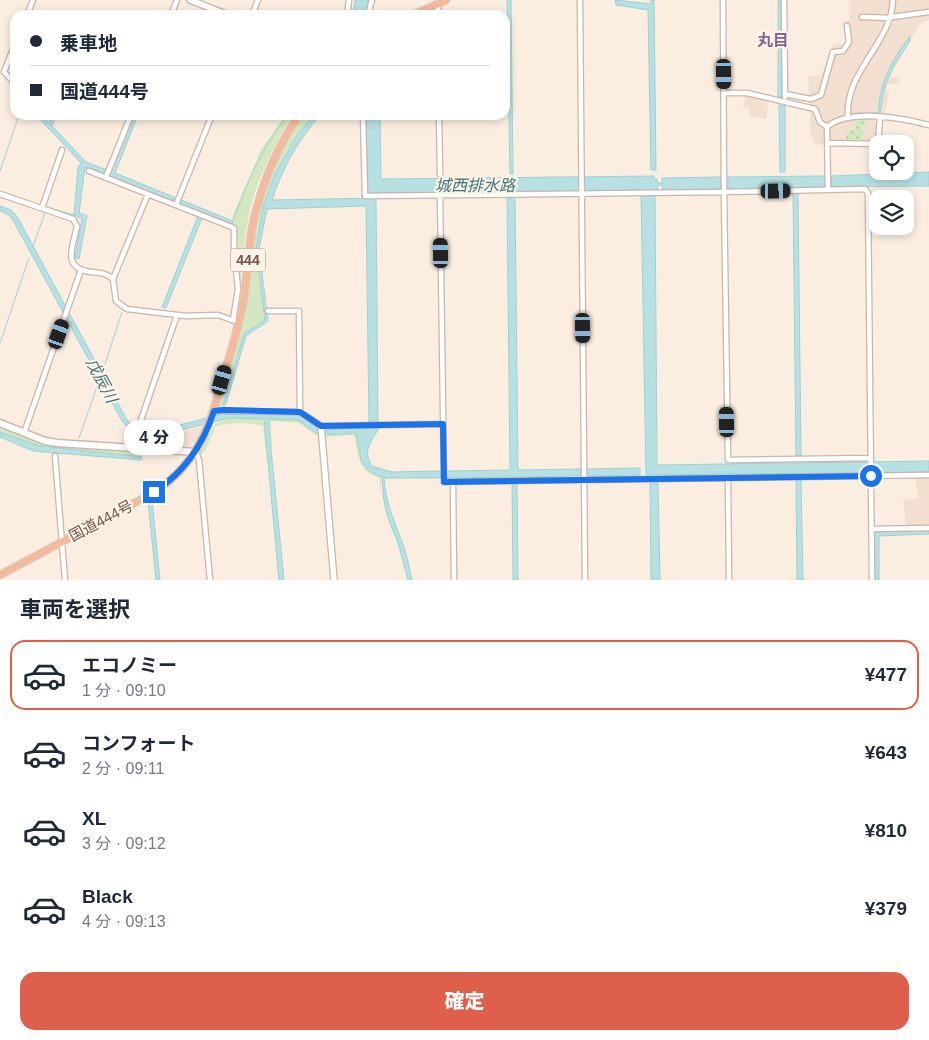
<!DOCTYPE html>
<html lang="ja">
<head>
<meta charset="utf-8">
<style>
  :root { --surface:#fff; --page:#f2f2f3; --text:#1f2937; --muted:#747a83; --line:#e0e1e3; --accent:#de5f4c }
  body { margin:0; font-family:Helvetica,"Noto Sans JP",sans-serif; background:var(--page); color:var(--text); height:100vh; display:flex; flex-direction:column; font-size:19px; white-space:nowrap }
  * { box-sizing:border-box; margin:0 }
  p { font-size:16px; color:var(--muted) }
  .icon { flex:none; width:28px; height:28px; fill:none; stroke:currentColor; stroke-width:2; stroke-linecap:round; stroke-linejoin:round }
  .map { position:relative; height:580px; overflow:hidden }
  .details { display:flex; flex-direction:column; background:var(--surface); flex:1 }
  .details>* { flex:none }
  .guide { position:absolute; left:10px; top:10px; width:500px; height:110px; border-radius:15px; box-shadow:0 2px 8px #0003; display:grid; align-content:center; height:110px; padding:0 20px; background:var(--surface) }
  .fabs { position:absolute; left:869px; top:135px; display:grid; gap:10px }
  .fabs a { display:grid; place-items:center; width:45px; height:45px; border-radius:10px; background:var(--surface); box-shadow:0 2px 8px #0003; font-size:25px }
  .end { position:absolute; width:22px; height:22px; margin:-11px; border:6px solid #1a73e8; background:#fff; box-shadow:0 0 0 2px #fff }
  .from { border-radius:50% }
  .bubble { position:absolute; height:35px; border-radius:15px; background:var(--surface); box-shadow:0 2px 8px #0003; font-size:16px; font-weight:800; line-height:35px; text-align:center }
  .car { position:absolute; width:15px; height:30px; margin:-15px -8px; border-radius:6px; box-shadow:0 0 4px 1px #0007; background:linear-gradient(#222 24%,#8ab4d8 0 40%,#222 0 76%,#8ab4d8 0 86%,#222 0) }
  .guide b { display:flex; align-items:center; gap:18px; height:48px; font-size:19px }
  .guide b+b { border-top:1px solid var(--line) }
  .guide i { width:12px; height:12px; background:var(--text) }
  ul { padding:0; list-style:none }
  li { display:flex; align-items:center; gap:15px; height:70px; margin:0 10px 8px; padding:0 10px; border:2px solid transparent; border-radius:15px }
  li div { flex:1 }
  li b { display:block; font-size:19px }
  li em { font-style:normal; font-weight:800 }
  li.on { border-color:var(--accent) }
  li>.icon { width:45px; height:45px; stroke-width:1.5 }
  h2 { padding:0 20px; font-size:22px; line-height:60px }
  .button { display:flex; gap:10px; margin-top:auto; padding:10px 20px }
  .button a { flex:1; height:58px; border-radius:15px; background:var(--accent); color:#fff; font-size:20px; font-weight:800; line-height:58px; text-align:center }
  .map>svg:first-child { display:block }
  .residential { fill:#f2dfd0 }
  .commercial { fill:#faddd5 }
  .grass { fill:#d4e7c1 }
  .garden { fill:url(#garden-dots) }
  .water { fill:#b7e0e2; stroke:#9ed0d4 }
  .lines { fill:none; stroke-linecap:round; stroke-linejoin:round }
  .stream { stroke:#9ed0d4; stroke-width:1 }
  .minor-casing { stroke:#cab5a9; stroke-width:7 }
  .tertiary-casing { stroke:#cab5a9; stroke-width:8 }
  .secondary-casing { stroke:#d0b6a9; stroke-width:9 }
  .trunk-casing { stroke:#d7cfcc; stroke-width:9 }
  .minor { stroke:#fff; stroke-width:4.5 }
  .tertiary { stroke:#fff; stroke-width:5.5 }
  .secondary { stroke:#fff; stroke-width:6 }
  .trunk { stroke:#f4ba9c; stroke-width:7 }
  .route { stroke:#1a73e8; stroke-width:6 }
  .labels { text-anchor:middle; stroke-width:4.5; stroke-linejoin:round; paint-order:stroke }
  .shield { fill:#fef3e7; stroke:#9b8479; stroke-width:1 }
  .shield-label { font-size:14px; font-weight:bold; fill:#70544a }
  .street-label { font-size:15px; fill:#70544a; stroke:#fef3e7 }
  .neighbourhood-label { font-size:16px; font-weight:bold; fill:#7f6693; stroke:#fef3e7 }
  .water-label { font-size:16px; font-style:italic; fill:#42777c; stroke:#fef3e7 }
</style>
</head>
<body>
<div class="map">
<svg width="929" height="580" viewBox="0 0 929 580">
  <defs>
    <pattern id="garden-dots" width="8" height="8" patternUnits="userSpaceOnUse" patternTransform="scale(1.25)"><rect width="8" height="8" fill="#d4e7c1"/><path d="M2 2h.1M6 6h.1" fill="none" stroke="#b0be9f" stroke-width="1.8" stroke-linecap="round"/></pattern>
  </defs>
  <rect width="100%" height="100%" fill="#fbeee1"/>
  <path class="residential" d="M 849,0 L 929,0 L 929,20 L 920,23 L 890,76 L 899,78 L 898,84 L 887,84 L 886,91 L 889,91 L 885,116 L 882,116 L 880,141 L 863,140 L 862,126 L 867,118 L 856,129 L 845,131 L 846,140 L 827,140 L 826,144 L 814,145 L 814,138 L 811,138 L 808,76 L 821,75 L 831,56 L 833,44 L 849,44 L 842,22 L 849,20 Z
    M 746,94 L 769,98 L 766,119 L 749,115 L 750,109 L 743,107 Z
    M 915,477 L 929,477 L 929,527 L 906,527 L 903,500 L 919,498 Z"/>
  <path class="commercial" d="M 205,426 L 196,441 L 189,446 L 167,447 L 164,436 Z"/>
  <path class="grass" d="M 285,115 L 292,115 C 278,140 264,164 255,192 C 245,222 243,255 240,287 C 238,269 238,231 232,218 L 262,148 Z
    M 303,115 L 314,115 L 298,134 L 275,174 L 256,249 L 265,320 L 244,334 L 223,404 L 227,408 L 217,409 L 265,190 L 278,157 Z
    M 229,411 L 301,414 L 319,429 L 320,436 L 319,437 L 299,423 L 271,421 L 272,452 L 268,419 L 298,420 L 314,432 L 319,432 L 318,431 L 301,415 L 216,417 Z
    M 229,418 L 264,418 L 267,452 L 266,453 L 263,426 C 246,421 233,423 216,426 L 206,449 L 200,456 L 199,453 L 215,424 Z
    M 0,427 L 36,441 L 63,447 L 142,453 L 142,457 L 39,446 L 0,432 Z
    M 323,427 L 379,427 L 327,428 L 323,430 L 324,435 L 356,433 L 364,467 L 383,477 L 379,491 L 380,478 C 357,471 359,456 354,435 L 325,437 Z"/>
  <path class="garden" d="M 867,117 L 867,125 L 862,126 L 863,140 L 846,140 L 845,131 L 856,129 L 854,118 Z"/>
  <path class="water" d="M 355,0 L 370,0 L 365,15 L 353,15 Z
    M 507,0 L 511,0 L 513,174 L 510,174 Z
    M 615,0 L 651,4 L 651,0 L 654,0 L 656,170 L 651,170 L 648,10 L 616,5 Z
    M 778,0 L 782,0 L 782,98 L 778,97 Z
    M 910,36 L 910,41 C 890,71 885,78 880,114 L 850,116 L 856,113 L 876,113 L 879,111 C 879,81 893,59 910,36 Z
    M 779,102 L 785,103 L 785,172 L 780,172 Z
    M 36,115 L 41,115 L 49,123 L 52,115 L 56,115 L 52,126 L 86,162 L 110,171 L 133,115 L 138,115 L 115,173 L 233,221 L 233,224 L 85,167 L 79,213 L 87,216 L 79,259 L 75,257 L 82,219 L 74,215 L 78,168 L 81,163 Z
    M 314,115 L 320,115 C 298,141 282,168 272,200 L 376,198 L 378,422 L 369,422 L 366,206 L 267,209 L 259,249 L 268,321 L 246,336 L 226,404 L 223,405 L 244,334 L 265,320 L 256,249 L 263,207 L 275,174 L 298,134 Z
    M 366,115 L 380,115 L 381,179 L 654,176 L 654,179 L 657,179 L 658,183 L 662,183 L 662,178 L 721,177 L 721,189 L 662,191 L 662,185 L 658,185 L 657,191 L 655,191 L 657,465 L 929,461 L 929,472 L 646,475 L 641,191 L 367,193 Z
    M 929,172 L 929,186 L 831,187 L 831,176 Z
    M 825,176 L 825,187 L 728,189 L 728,177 Z
    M 793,194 L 798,194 L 801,457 L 796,457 Z
    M 507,197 L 515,197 L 518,470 L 581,469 L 581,476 L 446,478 L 446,471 L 510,470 Z
    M 0,206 L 11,210 L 18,218 L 127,420 C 135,428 141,432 153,432 L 229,412 L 301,415 L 318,430 L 319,433 L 314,432 L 298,420 L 268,419 L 284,580 L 279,580 L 264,419 L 229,418 L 149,438 L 148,444 L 145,444 L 144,438 L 134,435 L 122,421 L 14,222 L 9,215 L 0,211 Z
    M 198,216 L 202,218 L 166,308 L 162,307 Z
    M 379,427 C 373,442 361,448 372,466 L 392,472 L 440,471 L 441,478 L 384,478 C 385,499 394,521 402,542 C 407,554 409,567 412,580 L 408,580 C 404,566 401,551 396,538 C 387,518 381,498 383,477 C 358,471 361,455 356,433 L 324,435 L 323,430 Z
    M 0,432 L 39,446 L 142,457 L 141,460 L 33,451 L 0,437 Z
    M 640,468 L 640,475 L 588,476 L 588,469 Z
    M 796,480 L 801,480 L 803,580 L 797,580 Z
    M 650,483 L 658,483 L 660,580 L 651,580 Z
    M 512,484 L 517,484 L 518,580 L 513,580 Z
    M 152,500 L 160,580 L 156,580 L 148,501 Z
    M 929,530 L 929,534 L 879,536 L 879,580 L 874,580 L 874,532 Z"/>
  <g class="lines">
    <path class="stream" d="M 0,171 L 19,115
      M 47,207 L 74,215
      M 233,221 C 246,183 263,146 288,115
      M 33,246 L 45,213
      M 0,343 L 29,258
      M 102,373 L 122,312
      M 79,438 L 98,384"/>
    <defs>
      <path id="minor" d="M 580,0 L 585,580
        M 723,0 L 724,192 L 865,189 L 868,193 L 872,580
        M 784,0 L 785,97
        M 438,1 L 438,15
        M 27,15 L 33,0
        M 171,15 L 177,0
        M 252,15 L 258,0
        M 347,15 L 349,0
        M 368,15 L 372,0
        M 862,17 L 891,18
        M 892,17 L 929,12
        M 15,44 L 4,72 L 15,84
        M 724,93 L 747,93 L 815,109 L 820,122 L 827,127 L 828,190
        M 785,94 L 811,99 L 821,95 L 833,52 L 843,51 L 849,42 L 847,26
        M 363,115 L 365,196 L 724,192 L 728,460 L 871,458
        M 439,115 L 440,174
        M 848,118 C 844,71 892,43 893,0
        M 827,127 C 849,108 902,118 929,125
        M 828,143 L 878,144
        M 878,144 L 880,118
        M 89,171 L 234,228 L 234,250 L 238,289 L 233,320
        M 106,177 L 131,115
        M 0,194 L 73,219 L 77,226 C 73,247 61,268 91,272 C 100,273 106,273 113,279
        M 148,194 L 113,279 L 116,301 L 127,309 L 186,316 L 218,315 L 235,321
        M 440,195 L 444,482 L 929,475
        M 176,205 L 212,115
        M 42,208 L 62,150
        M 268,311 L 299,311 L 300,412
        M 214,411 L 300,412 L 321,426 L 443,424
        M 24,433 L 81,270
        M 131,449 L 177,315
        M 196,452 L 199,460 L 210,580
        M 55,456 L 65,580
        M 728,479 L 729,580
        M 453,483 L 454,580
        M 871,529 L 929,528"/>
      <path id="tertiary" d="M 190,0 L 228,15
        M 321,426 L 334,580"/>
      <path id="secondary" d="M 0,423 L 45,441 L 57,443 L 196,452"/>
      <path id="trunk" d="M 413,15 L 446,0
        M 0,575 L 155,492 C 202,460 211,420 226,368 C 233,345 240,322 244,298 C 248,272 248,245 254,219 C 263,181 277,147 299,115"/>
    </defs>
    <use href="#minor" class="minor-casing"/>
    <use href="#tertiary" class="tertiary-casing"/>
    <use href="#secondary" class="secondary-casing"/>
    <use href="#trunk" class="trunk-casing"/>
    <use href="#minor" class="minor"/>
    <use href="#tertiary" class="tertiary"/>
    <use href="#secondary" class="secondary"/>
    <use href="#trunk" class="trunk"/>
  </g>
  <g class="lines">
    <path class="route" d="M 154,492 C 185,472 203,445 214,411 L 224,410 L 300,412 L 321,426 L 443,424 L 444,482 L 871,476"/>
  </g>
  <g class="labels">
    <rect class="shield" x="230.5" y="248.5" width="35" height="23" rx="4"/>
    <g class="shield-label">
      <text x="248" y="265">444</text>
    </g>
    <g class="street-label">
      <text transform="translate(101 521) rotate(-28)" y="5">国道444号</text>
    </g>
    <g class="neighbourhood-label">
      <text x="773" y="46">丸目</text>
    </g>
    <g class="water-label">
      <text x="475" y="191">城西排水路</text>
      <text transform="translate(102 380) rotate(62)" y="6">戊辰川</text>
    </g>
  </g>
</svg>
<div class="fabs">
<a><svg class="icon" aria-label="locate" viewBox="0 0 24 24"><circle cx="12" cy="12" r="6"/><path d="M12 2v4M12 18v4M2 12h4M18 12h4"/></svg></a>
<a><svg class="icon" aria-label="layers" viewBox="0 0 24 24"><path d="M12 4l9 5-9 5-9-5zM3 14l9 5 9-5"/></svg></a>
</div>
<i class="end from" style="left:871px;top:476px"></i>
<i class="end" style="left:154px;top:492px"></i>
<div class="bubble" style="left:124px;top:420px;width:60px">4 分</div>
<i class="car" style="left:724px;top:74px;rotate:179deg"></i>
<i class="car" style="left:776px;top:191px;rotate:89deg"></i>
<i class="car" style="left:441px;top:253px;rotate:359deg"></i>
<i class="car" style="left:583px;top:328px;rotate:179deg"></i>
<i class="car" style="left:59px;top:334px;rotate:19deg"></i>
<i class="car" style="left:222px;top:380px;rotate:16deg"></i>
<i class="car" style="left:727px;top:422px;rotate:359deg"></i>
<div class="guide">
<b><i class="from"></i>乗車地</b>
<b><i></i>国道444号</b>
</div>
</div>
<section class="details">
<h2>車両を選択</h2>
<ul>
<li class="on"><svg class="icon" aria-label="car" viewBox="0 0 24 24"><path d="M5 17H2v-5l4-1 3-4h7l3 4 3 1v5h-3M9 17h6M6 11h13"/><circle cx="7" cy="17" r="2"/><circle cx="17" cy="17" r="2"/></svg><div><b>エコノミー</b><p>1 分 · 09:10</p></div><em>¥477</em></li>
<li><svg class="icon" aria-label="car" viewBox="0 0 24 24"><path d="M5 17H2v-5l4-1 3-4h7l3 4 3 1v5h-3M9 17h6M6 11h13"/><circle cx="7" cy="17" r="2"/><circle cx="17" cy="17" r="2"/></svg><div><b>コンフォート</b><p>2 分 · 09:11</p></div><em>¥643</em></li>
<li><svg class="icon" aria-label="car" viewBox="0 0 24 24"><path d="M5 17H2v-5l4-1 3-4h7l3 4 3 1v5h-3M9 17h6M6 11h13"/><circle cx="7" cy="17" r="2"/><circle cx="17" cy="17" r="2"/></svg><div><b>XL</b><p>3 分 · 09:12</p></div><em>¥810</em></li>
<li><svg class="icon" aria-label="car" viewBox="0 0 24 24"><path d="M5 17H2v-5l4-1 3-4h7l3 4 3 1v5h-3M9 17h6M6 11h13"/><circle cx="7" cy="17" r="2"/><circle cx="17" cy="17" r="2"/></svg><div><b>Black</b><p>4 分 · 09:13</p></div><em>¥379</em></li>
</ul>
<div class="button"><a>確定</a></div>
</section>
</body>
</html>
